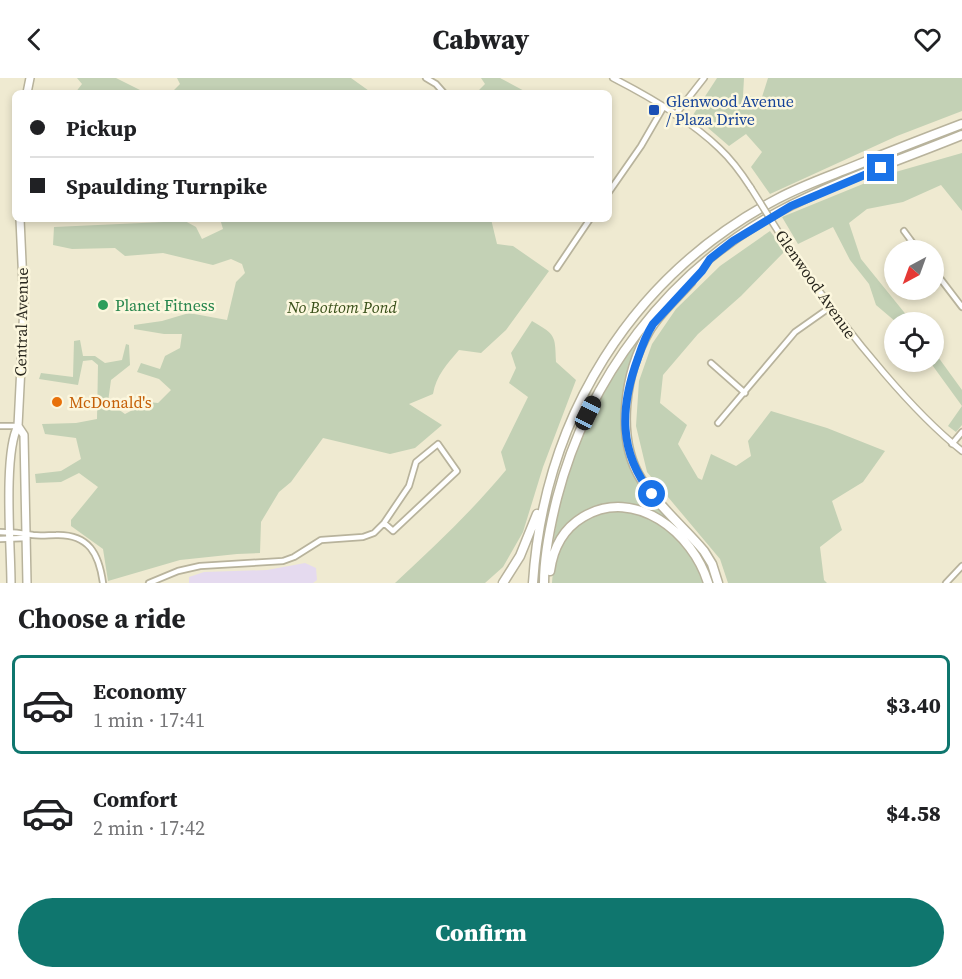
<!DOCTYPE html>
<html lang="en">
<head>
<meta charset="utf-8">
<style>
  :root { --surface:#fff; --page:#f6f6f6; --text:#202124; --muted:#757577; --line:#e0e0e0; --accent:#0f766e }
  body { margin:0; font-family:"Source Serif 4",serif; background:var(--page); color:var(--text); height:100vh; display:flex; flex-direction:column; font-size:22px; white-space:nowrap }
  * { box-sizing:border-box; margin:0 }
  p { font-size:20px; color:var(--muted) }
  .icon { flex:none; width:33px; height:33px; fill:none; stroke:currentColor; stroke-width:2; stroke-linecap:round; stroke-linejoin:round }
  .map { position:relative; height:505px; overflow:hidden }
  .sheet { display:flex; flex-direction:column; background:var(--surface); flex:1 }
  .sheet>* { flex:none }
  .hud { position:absolute; left:12px; top:12px; width:600px; height:132px; border-radius:9px; box-shadow:0 3px 9px #0003; display:grid; align-content:center; height:132px; padding:0 18px; background:var(--surface) }
  .needle { width:39px; rotate:221deg }
  .tools { position:absolute; left:884px; top:162px; display:grid; gap:12px }
  .tools a { display:grid; place-items:center; width:60px; height:60px; border-radius:50%; background:var(--surface); box-shadow:0 3px 9px #0003; font-size:30px }
  .end { position:absolute; width:27px; height:27px; margin:-14px; border:8px solid #1a73e8; background:#fff; box-shadow:0 0 0 3px #fff }
  .from { border-radius:50% }
  .car { position:absolute; width:18px; height:36px; margin:-18px -9px; border-radius:8px; box-shadow:0 0 4px 2px #0007; background:linear-gradient(#222 24%,#8ab4d8 0 40%,#222 0 76%,#8ab4d8 0 86%,#222 0) }
  .hud b { display:flex; align-items:center; gap:21px; height:57px; font-size:22px }
  .hud b+b { border-top:2px solid var(--line) }
  .hud i { width:15px; height:15px; background:var(--text) }
  ul { padding:0; list-style:none }
  li { display:flex; align-items:center; gap:18px; height:99px; margin:0 12px 9px; padding:0 6px; border:3px solid transparent; border-radius:9px }
  li div { flex:1 }
  li b { display:block; font-size:22px }
  li em { font-style:normal; font-weight:800 }
  li.current { border-color:var(--accent) }
  li>.icon { width:54px; height:54px; stroke-width:1.5 }
  h2 { padding:0 18px; font-size:27px; line-height:72px }
  .primary-button { display:flex; gap:12px; margin-top:auto; padding:12px 18px }
  .primary-button a { flex:1; height:69px; border-radius:36px; background:var(--accent); color:#fff; font-size:24px; font-weight:800; line-height:69px; text-align:center }
  header { display:flex; justify-content:space-between; align-items:center; height:78px; padding:0 18px; background:var(--surface); font-size:27px; font-weight:800 }
  .map>svg:first-child { display:block }
  .industrial { fill:#e5daef }
  .green { fill:#c3d1b5 }
  .lines { fill:none; stroke-linecap:round; stroke-linejoin:round }
  .minor-casing { stroke:#b8b39c; stroke-width:8 }
  .tertiary-casing { stroke:#b8b39c; stroke-width:8 }
  .primary-casing { stroke:#b8b39c; stroke-width:10 }
  .motorway-casing { stroke:#b8b39c; stroke-width:11 }
  .minor { stroke:#fff; stroke-width:4.5 }
  .tertiary { stroke:#fff; stroke-width:5 }
  .primary { stroke:#fff; stroke-width:7 }
  .motorway { stroke:#fff; stroke-width:8 }
  .tertiary-bridge-casing { stroke:#b8b39c; stroke-width:8; stroke-linecap:butt }
  .tertiary-bridge { stroke:#fff; stroke-width:5 }
  .route { stroke:#1a73e8; stroke-width:8 }
  .transit-dot { fill:#1a4fb4; stroke:#fcf7de; stroke-width:2 }
  .leisure-dot { fill:#2e9e5b; stroke:#fcf7de; stroke-width:2 }
  .food-dot { fill:#e8710a; stroke:#fcf7de; stroke-width:2 }
  .labels { text-anchor:middle; stroke-width:5; stroke-linejoin:round; paint-order:stroke }
  .transit-label { font-size:16px; fill:#164399; stroke:#fcf7de; text-anchor:start }
  .street-label { font-size:16px; fill:#28261d; stroke:#fcf7de }
  .leisure-label { font-size:16px; fill:#27864d; stroke:#fcf7de; text-anchor:start }
  .park-label { font-size:16px; font-style:italic; fill:#384f18; stroke:#fcf7de }
  .food-label { font-size:16px; fill:#c56008; stroke:#fcf7de; text-anchor:start }
</style>
</head>
<body>
<header><svg class="icon" aria-label="back" viewBox="0 0 24 24"><path d="M15 5l-7 7 7 7"/></svg>Cabway<svg class="icon" aria-label="heart" viewBox="0 0 24 24"><path d="M12 20l-8-8c-3-5 5-10 8-4 3-6 11-1 8 4z"/></svg></header>
<div class="map">
<svg width="962" height="505" viewBox="0 0 962 505">
  <rect width="100%" height="100%" fill="#efead1"/>
  <path class="industrial" d="M 305,485 L 316,490 L 317,502 L 313,505 L 189,505 L 189,499 L 204,494 L 267,492 Z"/>
  <path class="green" d="M 77,0 L 116,0 L 146,15 L 75,15 L 82,6 Z
    M 177,0 L 351,0 L 372,15 L 171,15 L 180,6 Z
    M 481,0 L 500,0 L 528,15 L 476,15 L 485,6 Z
    M 717,0 L 744,0 L 743,18 L 762,19 L 768,0 L 962,0 L 962,33 L 897,58 L 770,116 L 751,89 L 762,74 L 746,56 L 729,68 L 693,37 Z
    M 962,75 L 962,133 L 941,107 L 903,124 L 867,131 L 849,145 L 861,181 L 912,244 L 896,244 L 876,227 L 869,206 L 850,182 L 833,149 L 798,166 L 782,139 L 885,97 Z
    M 220,141 L 491,141 L 497,166 L 513,168 L 549,193 L 506,252 L 481,275 L 459,272 C 447,286 436,298 433,316 L 409,326 L 442,347 L 415,370 L 390,376 L 323,360 L 291,404 L 279,414 L 261,444 L 260,475 L 237,476 L 180,482 L 108,503 L 103,471 L 71,448 L 71,442 L 98,409 L 79,395 L 61,404 L 36,405 L 35,396 L 61,393 L 81,381 L 76,360 L 45,356 L 42,346 L 76,345 L 97,341 L 98,287 L 92,282 L 83,283 L 78,307 L 39,301 L 41,295 L 73,299 L 74,263 L 80,262 L 83,278 L 95,278 L 105,285 L 122,282 L 126,266 L 129,267 L 130,287 L 111,302 L 108,324 L 125,336 L 148,324 L 158,325 L 171,312 L 159,301 L 137,294 L 141,285 L 160,291 L 165,278 L 180,270 L 182,256 L 164,256 L 134,251 L 134,247 L 162,243 L 189,235 L 227,242 L 236,204 L 245,195 L 242,186 L 231,181 L 213,187 L 163,175 L 125,178 L 115,170 L 72,171 L 53,167 L 54,149 L 185,143 L 196,149 L 202,161 L 223,151 Z
    M 770,153 L 785,173 L 741,218 L 698,256 L 663,297 L 660,325 L 687,347 L 678,366 L 698,400 L 702,402 L 711,376 L 736,388 L 751,378 L 748,363 L 771,333 L 827,350 L 885,373 L 863,404 L 832,423 L 842,452 L 820,469 L 824,502 L 827,505 L 728,505 L 720,481 L 647,394 L 636,348 L 639,303 L 652,266 L 676,231 L 720,188 Z
    M 532,243 C 556,257 555,257 556,284 L 576,302 L 543,389 L 523,454 L 503,489 L 485,505 L 395,505 C 434,469 472,433 506,392 L 501,374 L 528,319 L 509,305 L 516,290 L 511,275 Z
    M 649,247 L 640,261 L 633,278 L 627,297 L 623,319 L 629,381 L 700,475 L 714,505 L 711,505 L 700,481 L 652,435 L 596,431 L 553,465 L 561,419 L 580,358 L 620,283 Z
    M 933,272 L 962,312 L 962,347 L 956,354 L 948,348 L 962,328 L 930,284 L 933,284 Z
    M 620,432 C 628,434 639,435 647,439 C 674,452 694,477 704,505 L 552,505 C 554,477 564,451 591,438 C 599,434 611,434 620,432 Z"/>
  <g class="lines">
    <defs>
      <path id="minor" d="M 426,0 L 436,6 L 444,15
        M 609,114 L 641,68 L 663,30
        M 904,153 L 918,172
        M 557,190 L 590,141
        M 933,191 L 962,229
        M 711,285 L 745,315
        M 718,345 L 795,254 L 829,230
        M 0,348 L 18,348
        M 952,366 L 962,354
        M 0,454 C 12,454 22,455 33,457 C 40,458 49,457 56,457 C 89,456 99,476 103,505
        M 0,461 L 27,460
        M 149,505 L 178,493 L 200,488 L 283,483 L 294,479 L 321,462 L 363,459 L 374,455 L 384,445 L 409,408 L 416,384 L 438,366 L 457,393 L 393,453 L 384,445
        M 946,505 L 962,488"/>
      <path id="tertiary" d="M 613,0 C 648,18 691,43 719,70 C 732,82 742,96 751,110
        M 675,37 L 704,0
        M 781,158 C 813,206 846,251 884,295 C 908,323 933,350 962,373"/>
      <path id="primary" d="M 27,15 L 30,0
        M 18,348 L 24,357 L 27,505
        M 11,505 C 11,471 3,375 18,348 L 24,228 L 20,141"/>
      <path id="motorway" d="M 691,204 C 677,220 660,234 649,253 C 625,294 615,359 641,401 C 658,428 684,449 704,473 L 712,486 L 718,505
        M 550,493 C 553,471 563,451 583,439 C 635,408 693,455 708,505
        M 503,505 L 520,478 L 537,436
        M 533,505 C 544,340 630,199 777,121 C 801,108 827,99 852,89 C 889,74 925,60 962,46
        M 544,505 C 544,476 550,448 557,420 C 588,300 668,194 778,134 C 836,103 901,82 962,57"/>
    </defs>
    <use href="#minor" class="minor-casing"/>
    <use href="#tertiary" class="tertiary-casing"/>
    <use href="#primary" class="primary-casing"/>
    <use href="#motorway" class="motorway-casing"/>
    <use href="#minor" class="minor"/>
    <use href="#tertiary" class="tertiary"/>
    <use href="#primary" class="primary"/>
    <use href="#motorway" class="motorway"/>
    <defs>
      <path id="tertiary-bridge" d="M 751,110 L 781,158"/>
    </defs>
    <use href="#tertiary-bridge" class="tertiary-bridge-casing"/>
    <use href="#tertiary-bridge" class="tertiary-bridge"/>
  </g>
  <g class="lines">
    <path class="route" d="M 652,416 C 618,374 620,329 638,280 C 642,268 646,257 653,246 L 702,193 L 710,181 L 733,163 L 791,128 L 881,90"/>
  </g>
  <rect class="transit-dot" x="648" y="26" width="12" height="12" rx="3"/>
  <circle class="leisure-dot" cx="103" cy="227" r="6"/>
  <circle class="food-dot" cx="57" cy="324" r="6"/>
  <g class="labels">
    <g class="transit-label">
      <text x="666" y="29">Glenwood Avenue<tspan x="666" dy="18">/ Plaza Drive</tspan></text>
    </g>
    <g class="street-label">
      <text transform="translate(816 206) rotate(55)" y="6">Glenwood Avenue</text>
      <text transform="translate(21 244) rotate(-89)" y="6">Central Avenue</text>
    </g>
    <g class="leisure-label">
      <text x="115" y="233">Planet Fitness</text>
    </g>
    <g class="park-label">
      <text x="342" y="235">No Bottom Pond</text>
    </g>
    <g class="food-label">
      <text x="69" y="330">McDonald's</text>
    </g>
  </g>
</svg>
<div class="tools">
<a><svg class="needle" viewBox="-14 -14 28 28"><path d="M0-13l5 13h-10z" fill="#e53935"/><path d="M0 13l5-13h-10z" fill="#757577"/></svg></a>
<a><svg class="icon" aria-label="locate" viewBox="0 0 24 24"><circle cx="12" cy="12" r="6"/><path d="M12 2v4M12 18v4M2 12h4M18 12h4"/></svg></a>
</div>
<i class="end from" style="left:652px;top:416px"></i>
<i class="end" style="left:881px;top:90px"></i>
<i class="car" style="left:588px;top:335px;rotate:26deg"></i>
<div class="hud">
<b><i class="from"></i>Pickup</b>
<b><i></i>Spaulding Turnpike</b>
</div>
</div>
<section class="sheet">
<h2>Choose a ride</h2>
<ul>
<li class="current"><svg class="icon" aria-label="car" viewBox="0 0 24 24"><path d="M5 17H2v-5l4-1 3-4h7l3 4 3 1v5h-3M9 17h6M6 11h13"/><circle cx="7" cy="17" r="2"/><circle cx="17" cy="17" r="2"/></svg><div><b>Economy</b><p>1 min · 17:41</p></div><em>$3.40</em></li>
<li><svg class="icon" aria-label="car" viewBox="0 0 24 24"><path d="M5 17H2v-5l4-1 3-4h7l3 4 3 1v5h-3M9 17h6M6 11h13"/><circle cx="7" cy="17" r="2"/><circle cx="17" cy="17" r="2"/></svg><div><b>Comfort</b><p>2 min · 17:42</p></div><em>$4.58</em></li>
</ul>
<div class="primary-button"><a>Confirm</a></div>
</section>
</body>
</html>
